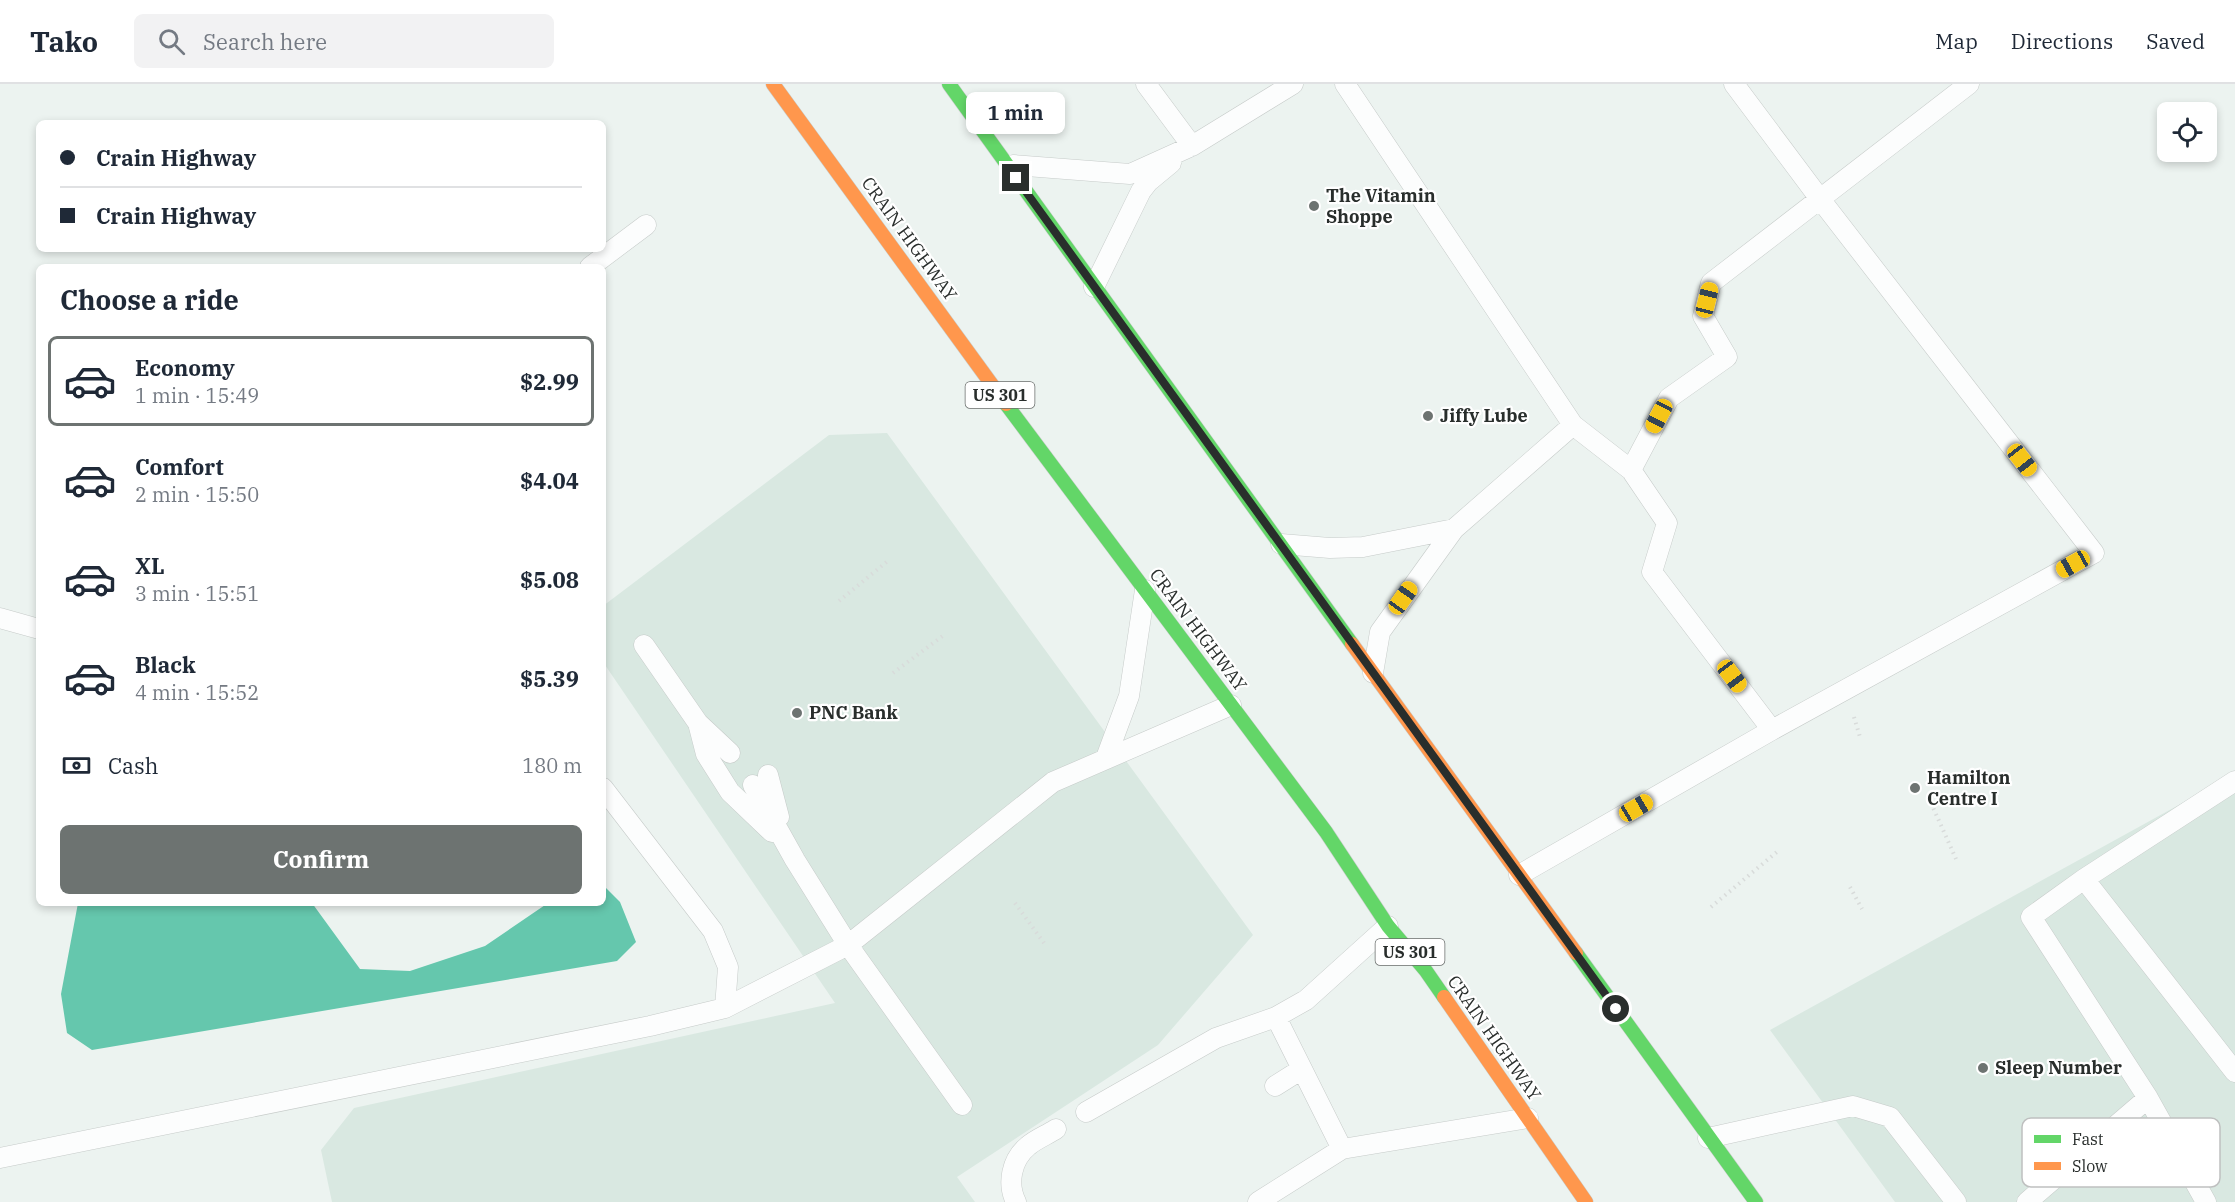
<!DOCTYPE html>
<html lang="en">
<head>
<meta charset="utf-8">
<style>
  :root { --surface:#fff; --page:#f2f2f3; --text:#1f2937; --muted:#747a83; --line:#e0e1e3; --accent:#6d7371 }
  body { margin:0; font-family:"IBM Plex Serif",serif; background:var(--page); color:var(--text); height:100vh; display:flex; flex-direction:column; font-size:22px; white-space:nowrap }
  * { box-sizing:border-box; margin:0 }
  p { font-size:20px; color:var(--muted) }
  .icon { flex:none; width:33px; height:33px; fill:none; stroke:currentColor; stroke-width:2; stroke-linecap:round; stroke-linejoin:round }
  .map { position:relative; flex:1; overflow:hidden }
  .details { position:absolute; left:36px; top:180px; width:570px; height:642px; display:flex; flex-direction:column; background:var(--surface); border-radius:9px; box-shadow:0 3px 9px #0003 }
  .details>* { flex:none }
  .banner { position:absolute; left:36px; top:36px; width:570px; height:132px; border-radius:9px; box-shadow:0 3px 9px #0003; display:grid; align-content:center; height:132px; padding:0 24px; background:var(--surface) }
  .controls { position:absolute; left:2157px; top:18px; display:grid; gap:12px }
  .controls a { display:grid; place-items:center; width:60px; height:60px; border-radius:9px; background:var(--surface); box-shadow:0 3px 9px #0003; font-size:30px }
  .end { position:absolute; width:27px; height:27px; margin:-14px; border:8px solid #292e2c; background:#fff; box-shadow:0 0 0 3px #fff }
  .from { border-radius:50% }
  .bubble { position:absolute; height:42px; border-radius:9px; background:var(--surface); box-shadow:0 3px 9px #0003; font-size:20px; font-weight:700; line-height:42px; text-align:center }
  .car { position:absolute; width:18px; height:36px; margin:-18px -9px; border-radius:8px; box-shadow:0 0 4px 2px #0007; background:linear-gradient(#f5c518 24%,#345 0 40%,#f5c518 0 76%,#345 0 86%,#f5c518 0) }
  .banner b { display:flex; align-items:center; gap:21px; height:57px; font-size:22px }
  .banner b+b { border-top:2px solid var(--line) }
  .banner i { width:15px; height:15px; background:var(--text) }
  ul { padding:0; list-style:none }
  li { display:flex; align-items:center; gap:18px; height:90px; margin:0 12px 9px; padding:0 12px; border:3px solid transparent; border-radius:9px }
  li div { flex:1 }
  li b { display:block; font-size:22px }
  li em { font-style:normal; font-weight:700 }
  li.active { border-color:var(--accent) }
  li>.icon { width:54px; height:54px; stroke-width:1.5 }
  h2 { padding:0 24px; font-size:27px; line-height:72px }
  .pay { display:flex; align-items:center; gap:15px; height:66px; padding:0 24px; font-size:22px }
  .pay p { margin-inline-start:auto }
  .primary-button { display:flex; gap:12px; margin-top:auto; padding:12px 24px }
  .primary-button a { flex:1; height:69px; border-radius:9px; background:var(--accent); color:#fff; font-size:24px; font-weight:700; line-height:69px; text-align:center }
  header { display:flex; align-items:center; gap:36px; box-sizing:border-box; height:84px; padding:0 30px; background:var(--surface); border-bottom:2px solid var(--line) }
  header strong { font-size:28px }
  nav { display:flex; gap:33px; margin-inline-start:auto; font-size:21px }
  .search { width:420px; height:54px; background:var(--page); display:flex; align-items:center; gap:15px; box-sizing:border-box; padding:0 21px; border-radius:9px; color:var(--muted); font-size:22px }
  .map>svg:first-child { display:block }
  .built { fill:#d9e8e1 }
  .water { fill:#65c7ad }
  .lines { fill:none; stroke-linecap:round; stroke-linejoin:round }
  .lane-casing { stroke:#c6cbc9; stroke-width:21 }
  .fast-casing { stroke:#c9cdcb; stroke-width:15 }
  .slow-casing { stroke:#c9cdcb; stroke-width:15 }
  .path { stroke:#d8dbda; stroke-width:4; stroke-dasharray:1.5 4.5; stroke-linecap:butt }
  .lane { stroke:#fcfdfd; stroke-width:20 }
  .fast { stroke:#63d668; stroke-width:14 }
  .slow { stroke:#ff974d; stroke-width:14 }
  .route { stroke:#292e2c; stroke-width:8 }
  .poi-dot { fill:#6d7371; stroke:#fff; stroke-width:2 }
  .labels { text-anchor:middle; stroke-width:4.5; stroke-linejoin:round; paint-order:stroke }
  .shield { fill:#fff; stroke:#696d6b; stroke-width:1.5 }
  .shield-label { font-size:16px; font-weight:bold; fill:#292e2c }
  .poi-label { font-size:18px; font-weight:bold; fill:#292e2c; stroke:#fff; text-anchor:start }
  .street-label { font-size:18px; fill:#292e2c; stroke:#fff }
  .key { fill:#fff; stroke:#bfc0c0; stroke-width:1.5 }
  .key-label { font-size:16px; fill:#292e2c }
</style>
</head>
<body>
<header>
<strong>Tako</strong>
<div class="search"><svg class="icon" aria-label="search" viewBox="0 0 24 24"><circle cx="10" cy="10" r="6"/><path d="M15 15l6 6"/></svg>Search here</div>
<nav><a>Map</a><a>Directions</a><a>Saved</a></nav>
</header>
<div class="map">
<svg width="2235" height="1118" viewBox="0 0 2235 1118">
  <rect width="100%" height="100%" fill="#ecf3f0"/>
  <path class="built" d="M 887,349 L 1253,851 L 1158,961 L 957,1093 L 975,1118 L 332,1118 L 321,1066 L 354,1024 L 835,919 L 603,578 L 603,522 L 829,351 Z
    M 2235,690 L 2235,1118 L 1895,1118 L 1770,946 Z"/>
  <path class="water" d="M 603,801 L 620,818 L 636,858 L 617,877 L 92,966 L 67,949 L 61,910 L 78,819 L 312,819 L 360,885 L 410,887 L 485,862 L 548,819 L 603,819 Z"/>
  <g class="lines">
    <defs>
      <path id="lane" d="M 1146,0 L 1192,62
        M 1345,0 L 1573,341 L 1454,445 L 1380,548 L 1373,589
        M 1734,0 L 1820,115 L 2094,469 L 1772,646
        M 1013,81 L 1130,90 L 1192,62 L 1293,0
        M 590,183 L 646,141
        M 1094,203 L 1141,107 L 1148,98 L 1171,79
        M 1573,341 L 1631,386
        M 1281,460 L 1330,464 L 1363,463 L 1454,445
        M 0,534 L 39,545
        M 644,561 L 698,639 L 730,669
        M 698,639 L 706,670 L 730,708 L 772,748
        M 1106,674 L 1129,612 L 1145,506
        M 768,691 L 779,733
        M 753,701 L 795,776 L 848,861 L 962,1021
        M 603,704 L 713,847 L 728,883 L 725,924
        M 1519,791 L 1772,646 L 1652,488 L 1667,439 L 1631,386 L 1669,314 L 1727,273 L 1703,232 L 1711,199 L 1969,0
        M 2084,795 L 2235,988
        M 1276,933 L 1342,1065
        M 1275,1002 L 1302,985
        M 1086,1028 L 1216,954 L 1276,933 L 1306,916 L 1388,842
        M 1708,1054 L 1853,1022 L 1890,1033 L 1956,1118
        M 0,1074 L 650,942 L 725,924 L 848,861 L 1053,698 L 1231,621
        M 1016,1118 C 1007,1100 1011,1076 1028,1062 C 1036,1055 1047,1051 1056,1045
        M 1258,1118 L 1342,1065 L 1528,1034
        M 2027,1118 L 2148,1014
        M 2206,1118 L 2148,1014 L 2031,833 L 2084,795 L 2235,697"/>
      <path id="fast" d="M 949,0 L 1352,560
        M 1006,320 L 1326,748 L 1388,842 L 1426,887 L 1444,913
        M 1576,869 L 1756,1118"/>
      <path id="slow" d="M 773,0 L 1006,320
        M 1352,560 L 1576,869
        M 1444,913 L 1586,1118"/>
    </defs>
    <use href="#lane" class="lane-casing"/>
    <use href="#fast" class="fast-casing"/>
    <use href="#slow" class="slow-casing"/>
    <path class="path" d="M 839,517 L 889,476
      M 893,589 L 944,551
      M 1854,633 L 1860,653
      M 1931,719 L 1956,775
      M 1850,803 L 1862,825
      M 1015,819 L 1044,859
      M 1711,823 L 1778,767"/>
    <use href="#lane" class="lane"/>
    <use href="#fast" class="fast"/>
    <use href="#slow" class="slow"/>
  </g>
  <g class="lines">
    <path class="route" d="M 1016,94 L 1616,925"/>
  </g>
  <g class="poi-dot">
    <circle cx="1314" cy="122" r="6"/>
    <circle cx="1428" cy="332" r="6"/>
    <circle cx="797" cy="629" r="6"/>
    <circle cx="1915" cy="704" r="6"/>
    <circle cx="1983" cy="984" r="6"/>
  </g>
  <g class="labels">
    <g class="shield">
      <rect x="965.5" y="298" width="69" height="26" rx="4.5"/>
      <rect x="1375.5" y="855" width="69" height="26" rx="4.5"/>
    </g>
    <g class="shield-label">
      <text x="1000" y="317">US 301</text>
      <text x="1410" y="874">US 301</text>
    </g>
    <g class="poi-label">
      <text x="1326" y="118">The Vitamin<tspan x="1326" dy="21">Shoppe</tspan></text>
      <text x="1440" y="338">Jiffy Lube</text>
      <text x="809" y="635">PNC Bank</text>
      <text x="1927" y="700">Hamilton<tspan x="1927" dy="21">Centre I</tspan></text>
      <text x="1995" y="990">Sleep Number</text>
    </g>
    <g class="street-label">
      <text transform="translate(909 155) rotate(54)" y="6">CRAIN HIGHWAY</text>
      <text transform="translate(1198 546) rotate(53)" y="6">CRAIN HIGHWAY</text>
      <text transform="translate(1494 954) rotate(55)" y="6">CRAIN HIGHWAY</text>
    </g>
  </g>
  <rect x="2022" y="1034" width="198" height="69" rx="9" class="key"/>
  <rect x="2034" y="1051" width="27" height="8" fill="#63d668"/>
  <rect x="2034" y="1078" width="27" height="8" fill="#ff974d"/>
  <g class="key-label">
    <text x="2072" y="1061">Fast</text>
    <text x="2072" y="1088">Slow</text>
  </g>
</svg>
<div class="controls">
<a><svg class="icon" aria-label="locate" viewBox="0 0 24 24"><circle cx="12" cy="12" r="6"/><path d="M12 2v4M12 18v4M2 12h4M18 12h4"/></svg></a>
</div>
<i class="end from" style="left:1616px;top:925px"></i>
<i class="end" style="left:1016px;top:94px"></i>
<div class="bubble" style="left:966px;top:8px;width:99px">1 min</div>
<i class="car" style="left:1707px;top:216px;rotate:14deg"></i>
<i class="car" style="left:1659px;top:332px;rotate:208deg"></i>
<i class="car" style="left:2022px;top:376px;rotate:142deg"></i>
<i class="car" style="left:2073px;top:480px;rotate:241deg"></i>
<i class="car" style="left:1403px;top:514px;rotate:35deg"></i>
<i class="car" style="left:1732px;top:592px;rotate:143deg"></i>
<i class="car" style="left:1636px;top:724px;rotate:60deg"></i>
<div class="banner">
<b><i class="from"></i>Crain Highway</b>
<b><i></i>Crain Highway</b>
</div>
<section class="details">
<h2>Choose a ride</h2>
<ul>
<li class="active"><svg class="icon" aria-label="car" viewBox="0 0 24 24"><path d="M5 17H2v-5l4-1 3-4h7l3 4 3 1v5h-3M9 17h6M6 11h13"/><circle cx="7" cy="17" r="2"/><circle cx="17" cy="17" r="2"/></svg><div><b>Economy</b><p>1 min · 15:49</p></div><em>$2.99</em></li>
<li><svg class="icon" aria-label="car" viewBox="0 0 24 24"><path d="M5 17H2v-5l4-1 3-4h7l3 4 3 1v5h-3M9 17h6M6 11h13"/><circle cx="7" cy="17" r="2"/><circle cx="17" cy="17" r="2"/></svg><div><b>Comfort</b><p>2 min · 15:50</p></div><em>$4.04</em></li>
<li><svg class="icon" aria-label="car" viewBox="0 0 24 24"><path d="M5 17H2v-5l4-1 3-4h7l3 4 3 1v5h-3M9 17h6M6 11h13"/><circle cx="7" cy="17" r="2"/><circle cx="17" cy="17" r="2"/></svg><div><b>XL</b><p>3 min · 15:51</p></div><em>$5.08</em></li>
<li><svg class="icon" aria-label="car" viewBox="0 0 24 24"><path d="M5 17H2v-5l4-1 3-4h7l3 4 3 1v5h-3M9 17h6M6 11h13"/><circle cx="7" cy="17" r="2"/><circle cx="17" cy="17" r="2"/></svg><div><b>Black</b><p>4 min · 15:52</p></div><em>$5.39</em></li>
</ul>
<div class="pay"><svg class="icon" aria-label="cash" viewBox="0 0 24 24"><path d="M3 7h18v10H3z"/><circle cx="12" cy="12" r="2"/></svg>Cash<p>180 m</p></div>
<div class="primary-button"><a>Confirm</a></div>
</section>
</div>
</body>
</html>
